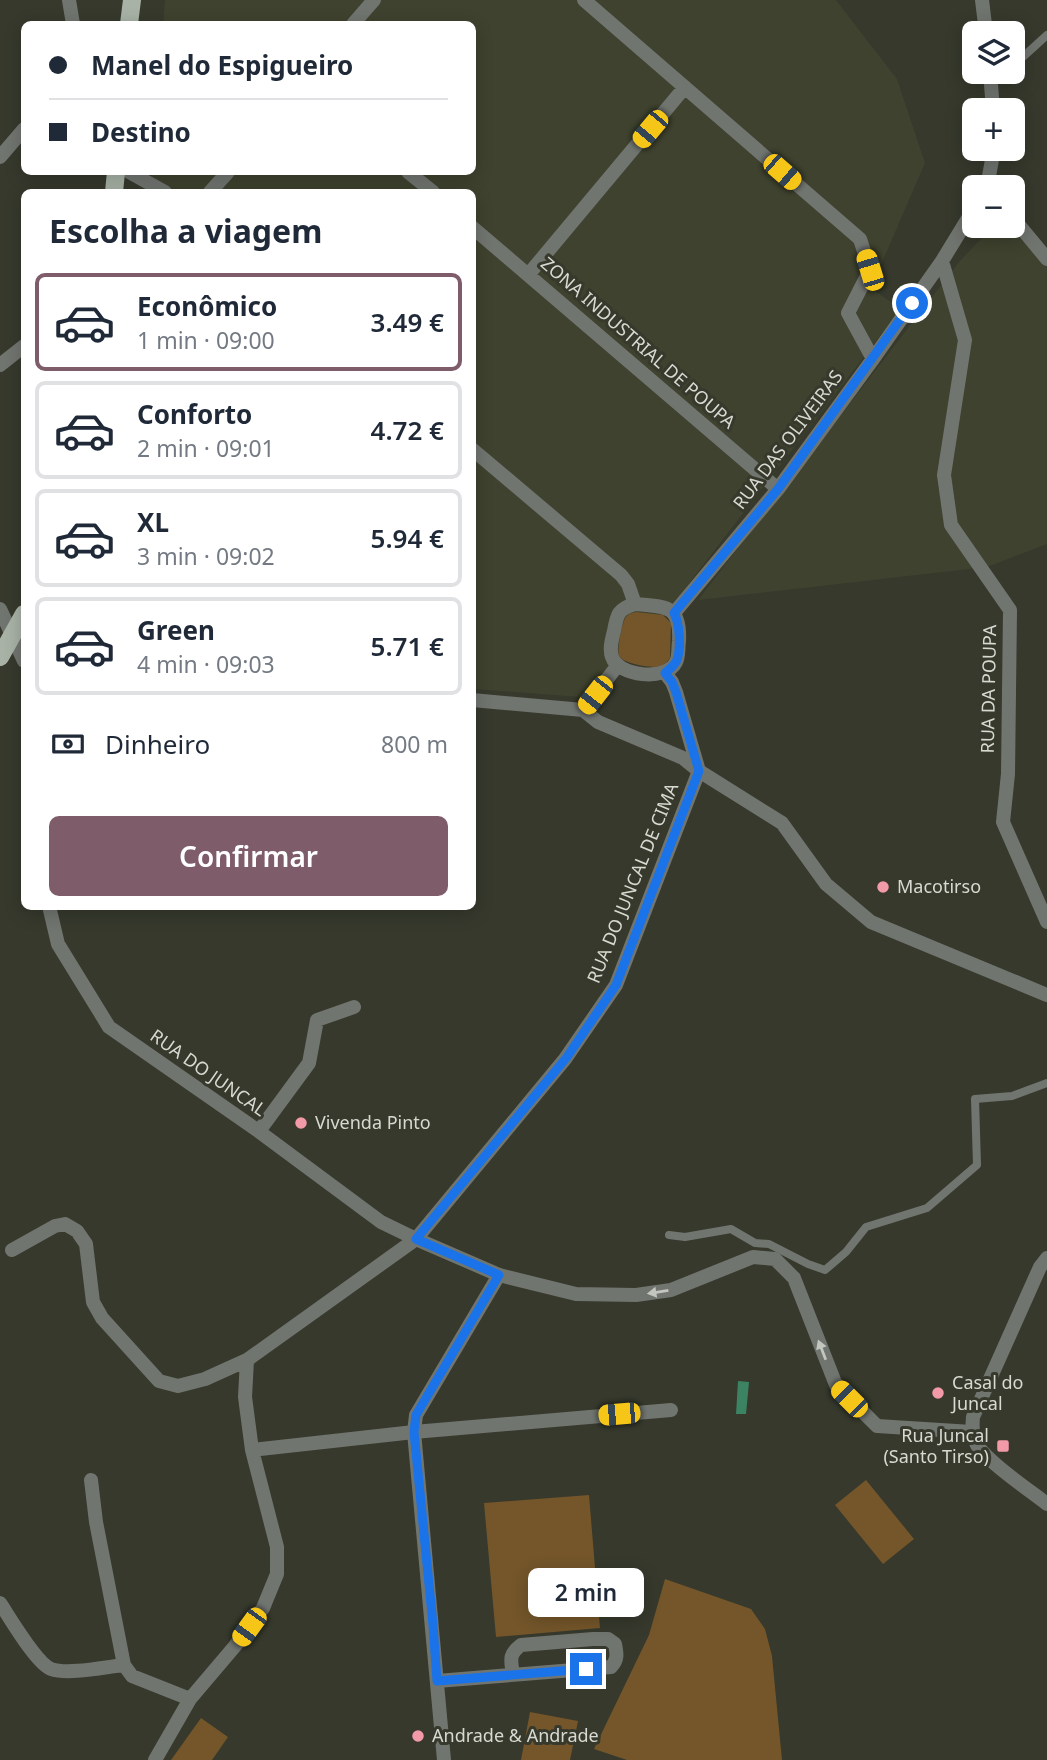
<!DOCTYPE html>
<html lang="pt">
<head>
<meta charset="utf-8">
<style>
  :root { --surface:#fff; --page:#f2f2f3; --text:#1f2937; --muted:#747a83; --line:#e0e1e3; --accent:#7e5c6a }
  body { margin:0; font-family:"Noto Sans",sans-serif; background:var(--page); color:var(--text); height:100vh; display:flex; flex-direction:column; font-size:26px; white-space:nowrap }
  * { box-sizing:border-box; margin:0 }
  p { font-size:23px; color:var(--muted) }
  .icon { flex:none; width:38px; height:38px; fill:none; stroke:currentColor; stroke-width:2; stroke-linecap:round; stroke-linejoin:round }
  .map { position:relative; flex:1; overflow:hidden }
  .panel { position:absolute; left:21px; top:189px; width:455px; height:721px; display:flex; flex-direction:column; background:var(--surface); border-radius:10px; box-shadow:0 4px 18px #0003 }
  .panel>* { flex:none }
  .guide { position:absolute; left:21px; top:21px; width:455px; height:154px; border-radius:10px; box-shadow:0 4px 18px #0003; display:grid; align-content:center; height:154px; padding:0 28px; background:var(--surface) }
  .fabs { position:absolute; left:962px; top:21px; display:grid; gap:14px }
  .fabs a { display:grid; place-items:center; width:63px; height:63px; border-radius:10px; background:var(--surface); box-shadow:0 4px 18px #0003; font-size:35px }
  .end { position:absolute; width:32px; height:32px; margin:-16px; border:9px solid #1a73e8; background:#fff; box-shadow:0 0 0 4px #fff }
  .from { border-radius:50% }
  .bubble { position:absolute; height:49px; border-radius:10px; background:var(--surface); box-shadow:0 4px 18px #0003; font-size:23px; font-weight:600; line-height:49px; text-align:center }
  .car { position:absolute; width:21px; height:42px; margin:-21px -10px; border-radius:9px; box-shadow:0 0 5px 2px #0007; background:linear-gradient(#f5c518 24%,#345 0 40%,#f5c518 0 76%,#345 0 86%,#f5c518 0) }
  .guide b { display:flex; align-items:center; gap:24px; height:66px; font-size:26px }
  .guide b+b { border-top:2px solid var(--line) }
  .guide i { width:18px; height:18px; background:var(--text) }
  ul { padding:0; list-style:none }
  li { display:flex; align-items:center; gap:21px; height:98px; margin:0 14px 10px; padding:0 14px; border:4px solid var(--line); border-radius:10px }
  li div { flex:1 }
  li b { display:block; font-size:26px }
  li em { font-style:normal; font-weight:600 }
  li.current { border-color:var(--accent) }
  li>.icon { width:63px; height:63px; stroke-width:1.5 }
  h2 { padding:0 28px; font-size:32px; line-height:84px }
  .pay { display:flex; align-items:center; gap:18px; height:77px; padding:0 28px; font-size:26px }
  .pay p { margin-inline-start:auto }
  .primary-button { display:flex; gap:14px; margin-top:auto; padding:14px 28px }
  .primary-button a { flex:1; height:80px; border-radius:10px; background:var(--accent); color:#fff; font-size:28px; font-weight:600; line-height:80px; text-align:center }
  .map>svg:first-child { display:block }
  .built { fill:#3e422e }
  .green { fill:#74562a }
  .water { fill:#3c8364 }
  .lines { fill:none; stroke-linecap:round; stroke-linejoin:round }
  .service { stroke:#717570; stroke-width:8 }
  .minor { stroke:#717570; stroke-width:14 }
  .tertiary { stroke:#717570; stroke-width:14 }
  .primary { stroke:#a8b2a6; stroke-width:18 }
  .primary-bridge { stroke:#a8b2a6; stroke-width:18 }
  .oneway { fill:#c3c6be }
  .route { stroke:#1a73e8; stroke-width:9 }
  .poi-dot { fill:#f39aa9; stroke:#36392c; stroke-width:2.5 }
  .labels { text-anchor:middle; stroke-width:6; stroke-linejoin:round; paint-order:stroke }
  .street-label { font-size:18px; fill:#d8dad2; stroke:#36392c }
  .poi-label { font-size:18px; fill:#d8dad2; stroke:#36392c; text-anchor:start }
</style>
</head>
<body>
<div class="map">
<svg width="1047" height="1760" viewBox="0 0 1047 1760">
  <rect width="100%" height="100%" fill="#36392c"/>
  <path class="built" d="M 165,0 L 836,0 L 897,79 L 925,163 L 871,288 L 901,309 L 680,595 L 581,697 L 473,689 L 472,192 L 150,192 L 152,172 L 472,172 L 472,24 L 163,24 Z
    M 1013,207 L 1047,250 L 1047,544 L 987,567 L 698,600 L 959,262 L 993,226 L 1013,226 Z"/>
  <path class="green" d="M 636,612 L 663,615 L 671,623 L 670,658 C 667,662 666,663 661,666 C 653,669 624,664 619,656 C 617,650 622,621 626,617 C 629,614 631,613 636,612 Z
    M 866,1480 L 914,1539 L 883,1564 L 835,1505 Z
    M 589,1495 L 600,1628 L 496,1637 L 484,1503 Z
    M 665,1579 L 751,1609 L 765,1629 L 772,1656 L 782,1760 L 627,1760 L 594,1749 L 649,1635 Z
    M 530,1712 L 578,1721 L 570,1760 L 521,1760 Z
    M 201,1718 L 228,1737 L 212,1760 L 171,1760 Z"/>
  <path class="water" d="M 738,1381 L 749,1382 L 746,1414 L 736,1414 Z"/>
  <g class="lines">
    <path class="service" d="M 1013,66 L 1047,35
      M 991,83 L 1006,72
      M 669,1235 L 685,1237 L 731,1229 L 755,1243 L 769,1244 L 808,1264 L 825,1270 L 846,1252 L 866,1227 L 927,1208 L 977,1165 L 975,1099 L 1012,1096 L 1047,1083"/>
    <path class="minor" d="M 584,0 L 860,239 L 870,270 L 848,313 L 873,359
      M 353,24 L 374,0
      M 0,157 L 24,129
      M 408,172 L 433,192
      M 210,192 L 228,172
      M 472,227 L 778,489
      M 942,261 L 965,340 L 944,475 L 951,525 L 1010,610 L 1008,774 L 1003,822 L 1047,922
      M 528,275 L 685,87
      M 0,365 L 24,346
      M 0,609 L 24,661
      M 674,613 L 778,489 L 873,359 L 942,261 L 975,207
      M 472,700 L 583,710 L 618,665
      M 583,710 L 598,722 L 683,758 L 699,771 L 782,823 L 826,884 L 871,922 L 1047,995
      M 259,1131 L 309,1063 L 317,1020 L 354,1007
      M 12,1250 L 55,1226 L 65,1224 L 77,1231 L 86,1244 L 93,1302 L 102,1318 L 159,1381 L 178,1386 L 205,1379 L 247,1360 L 416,1239 L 381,1222 L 257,1130 L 109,1027 L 58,944 L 49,906
      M 499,1275 L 576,1294 L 636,1295 L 671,1290 L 753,1257 L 775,1259 L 794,1278 L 836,1385 L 877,1426 L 972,1432
      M 252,1450 L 414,1432 L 671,1410
      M 91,1480 L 96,1522 L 124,1665 L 132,1676 L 190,1699
      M 0,1603 C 10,1618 36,1663 51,1669 C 68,1675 105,1667 124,1665
      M 437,1681 L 611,1667 C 618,1660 617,1654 615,1644 L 608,1639 L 593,1639 L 521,1645 C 508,1655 511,1660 513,1675
      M 155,1760 L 190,1699 L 235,1646 L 263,1608 L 277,1574 L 277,1547 L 252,1450 L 245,1397 L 247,1360"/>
    <path class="tertiary" d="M 69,0 L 73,24
      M 982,0 L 986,33
      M 990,72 L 993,110
      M 129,172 L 165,192
      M 987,187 L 994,149
      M 1013,218 L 1047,259
      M 472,449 L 621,575 L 628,584 L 635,604
      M 635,604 C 665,607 681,604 679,641 C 678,648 679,657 676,662 C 666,682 618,676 612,657 C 609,649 612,639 614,631 C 617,614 618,609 635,604 Z
      M 1047,1258 L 1040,1267 L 973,1417 C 972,1427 972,1436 977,1445 C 989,1463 1029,1490 1047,1504
      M 444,1760 L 414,1432 L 416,1415 L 499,1275 L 416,1239 L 565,1059 L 616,985 L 699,771 L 676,692 L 672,682 L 665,673"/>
    <path class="primary" d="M 129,24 L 132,0
      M 114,192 L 116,172"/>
    <path class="primary-bridge" d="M 0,657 L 24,614"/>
  </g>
  <defs><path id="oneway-solid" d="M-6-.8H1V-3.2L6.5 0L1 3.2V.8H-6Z" transform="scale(1.75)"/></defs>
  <g class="oneway">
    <use href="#oneway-solid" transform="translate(658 1292) rotate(171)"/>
    <use href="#oneway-solid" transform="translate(822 1350) rotate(-111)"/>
  </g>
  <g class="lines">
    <path class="route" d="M 586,1669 L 437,1681 L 433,1625 L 414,1432 L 416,1415 L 499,1275 L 416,1239 L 567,1057 L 616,985 L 699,771 L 676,692 L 672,682 L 665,673 C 670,669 675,665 677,660 C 681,648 680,624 674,613 L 778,489 L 912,303"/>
  </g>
  <g class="poi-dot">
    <circle cx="883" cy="887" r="7"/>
    <circle cx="301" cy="1123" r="7"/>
    <circle cx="938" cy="1393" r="7"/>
    <rect x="996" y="1439" width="14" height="14" rx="3.5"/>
    <circle cx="418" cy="1736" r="7"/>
  </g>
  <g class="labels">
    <g class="street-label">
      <text transform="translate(638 343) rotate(41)" y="6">ZONA INDUSTRIAL DE POUPA</text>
      <text transform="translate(788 440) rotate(-53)" y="6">RUA DAS OLIVEIRAS</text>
      <text transform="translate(989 689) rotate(-89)" y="6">RUA DA POUPA</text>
      <text transform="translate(633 883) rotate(-68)" y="6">RUA DO JUNCAL DE CIMA</text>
      <text transform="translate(208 1073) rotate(35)" y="6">RUA DO JUNCAL</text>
    </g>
    <g class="poi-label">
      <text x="897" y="893">Macotirso</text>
      <text x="315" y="1129">Vivenda Pinto</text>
      <text x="952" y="1389">Casal do<tspan x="952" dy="21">Juncal</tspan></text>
      <text x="989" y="1442" text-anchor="end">Rua Juncal<tspan x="989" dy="21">(Santo Tirso)</tspan></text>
      <text x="432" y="1742">Andrade &amp; Andrade</text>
    </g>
  </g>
</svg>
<div class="fabs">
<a><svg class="icon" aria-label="layers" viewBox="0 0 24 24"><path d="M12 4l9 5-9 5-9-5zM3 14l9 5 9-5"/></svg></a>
<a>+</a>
<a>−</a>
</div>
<i class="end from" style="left:912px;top:303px"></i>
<i class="end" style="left:586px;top:1669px"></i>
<div class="bubble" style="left:528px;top:1568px;width:116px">2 min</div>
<i class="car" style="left:650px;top:129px;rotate:220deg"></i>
<i class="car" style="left:782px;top:172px;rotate:131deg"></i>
<i class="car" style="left:870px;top:270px;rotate:343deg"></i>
<i class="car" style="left:595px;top:695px;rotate:218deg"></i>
<i class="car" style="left:849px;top:1399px;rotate:315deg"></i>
<i class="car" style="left:619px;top:1414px;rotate:265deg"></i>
<i class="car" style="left:249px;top:1627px;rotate:216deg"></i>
<div class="guide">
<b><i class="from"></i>Manel do Espigueiro</b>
<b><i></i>Destino</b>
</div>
<section class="panel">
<h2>Escolha a viagem</h2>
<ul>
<li class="current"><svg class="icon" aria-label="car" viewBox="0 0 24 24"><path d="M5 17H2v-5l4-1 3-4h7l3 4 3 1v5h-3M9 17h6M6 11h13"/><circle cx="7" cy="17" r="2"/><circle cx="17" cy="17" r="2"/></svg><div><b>Econômico</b><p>1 min · 09:00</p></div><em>3.49 €</em></li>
<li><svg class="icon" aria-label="car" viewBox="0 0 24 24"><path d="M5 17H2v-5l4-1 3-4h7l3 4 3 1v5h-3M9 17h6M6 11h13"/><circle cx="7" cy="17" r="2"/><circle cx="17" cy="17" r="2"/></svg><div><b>Conforto</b><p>2 min · 09:01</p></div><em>4.72 €</em></li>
<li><svg class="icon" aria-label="car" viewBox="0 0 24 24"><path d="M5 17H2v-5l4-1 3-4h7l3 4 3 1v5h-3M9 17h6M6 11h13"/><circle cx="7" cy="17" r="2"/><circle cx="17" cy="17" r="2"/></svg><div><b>XL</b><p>3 min · 09:02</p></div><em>5.94 €</em></li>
<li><svg class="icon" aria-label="car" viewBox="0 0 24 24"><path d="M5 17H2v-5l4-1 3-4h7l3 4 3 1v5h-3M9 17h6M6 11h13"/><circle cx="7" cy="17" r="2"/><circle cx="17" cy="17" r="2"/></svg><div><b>Green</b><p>4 min · 09:03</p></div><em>5.71 €</em></li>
</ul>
<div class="pay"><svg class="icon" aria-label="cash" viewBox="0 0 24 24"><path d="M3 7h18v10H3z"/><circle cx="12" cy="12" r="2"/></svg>Dinheiro<p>800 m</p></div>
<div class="primary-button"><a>Confirmar</a></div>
</section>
</div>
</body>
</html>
